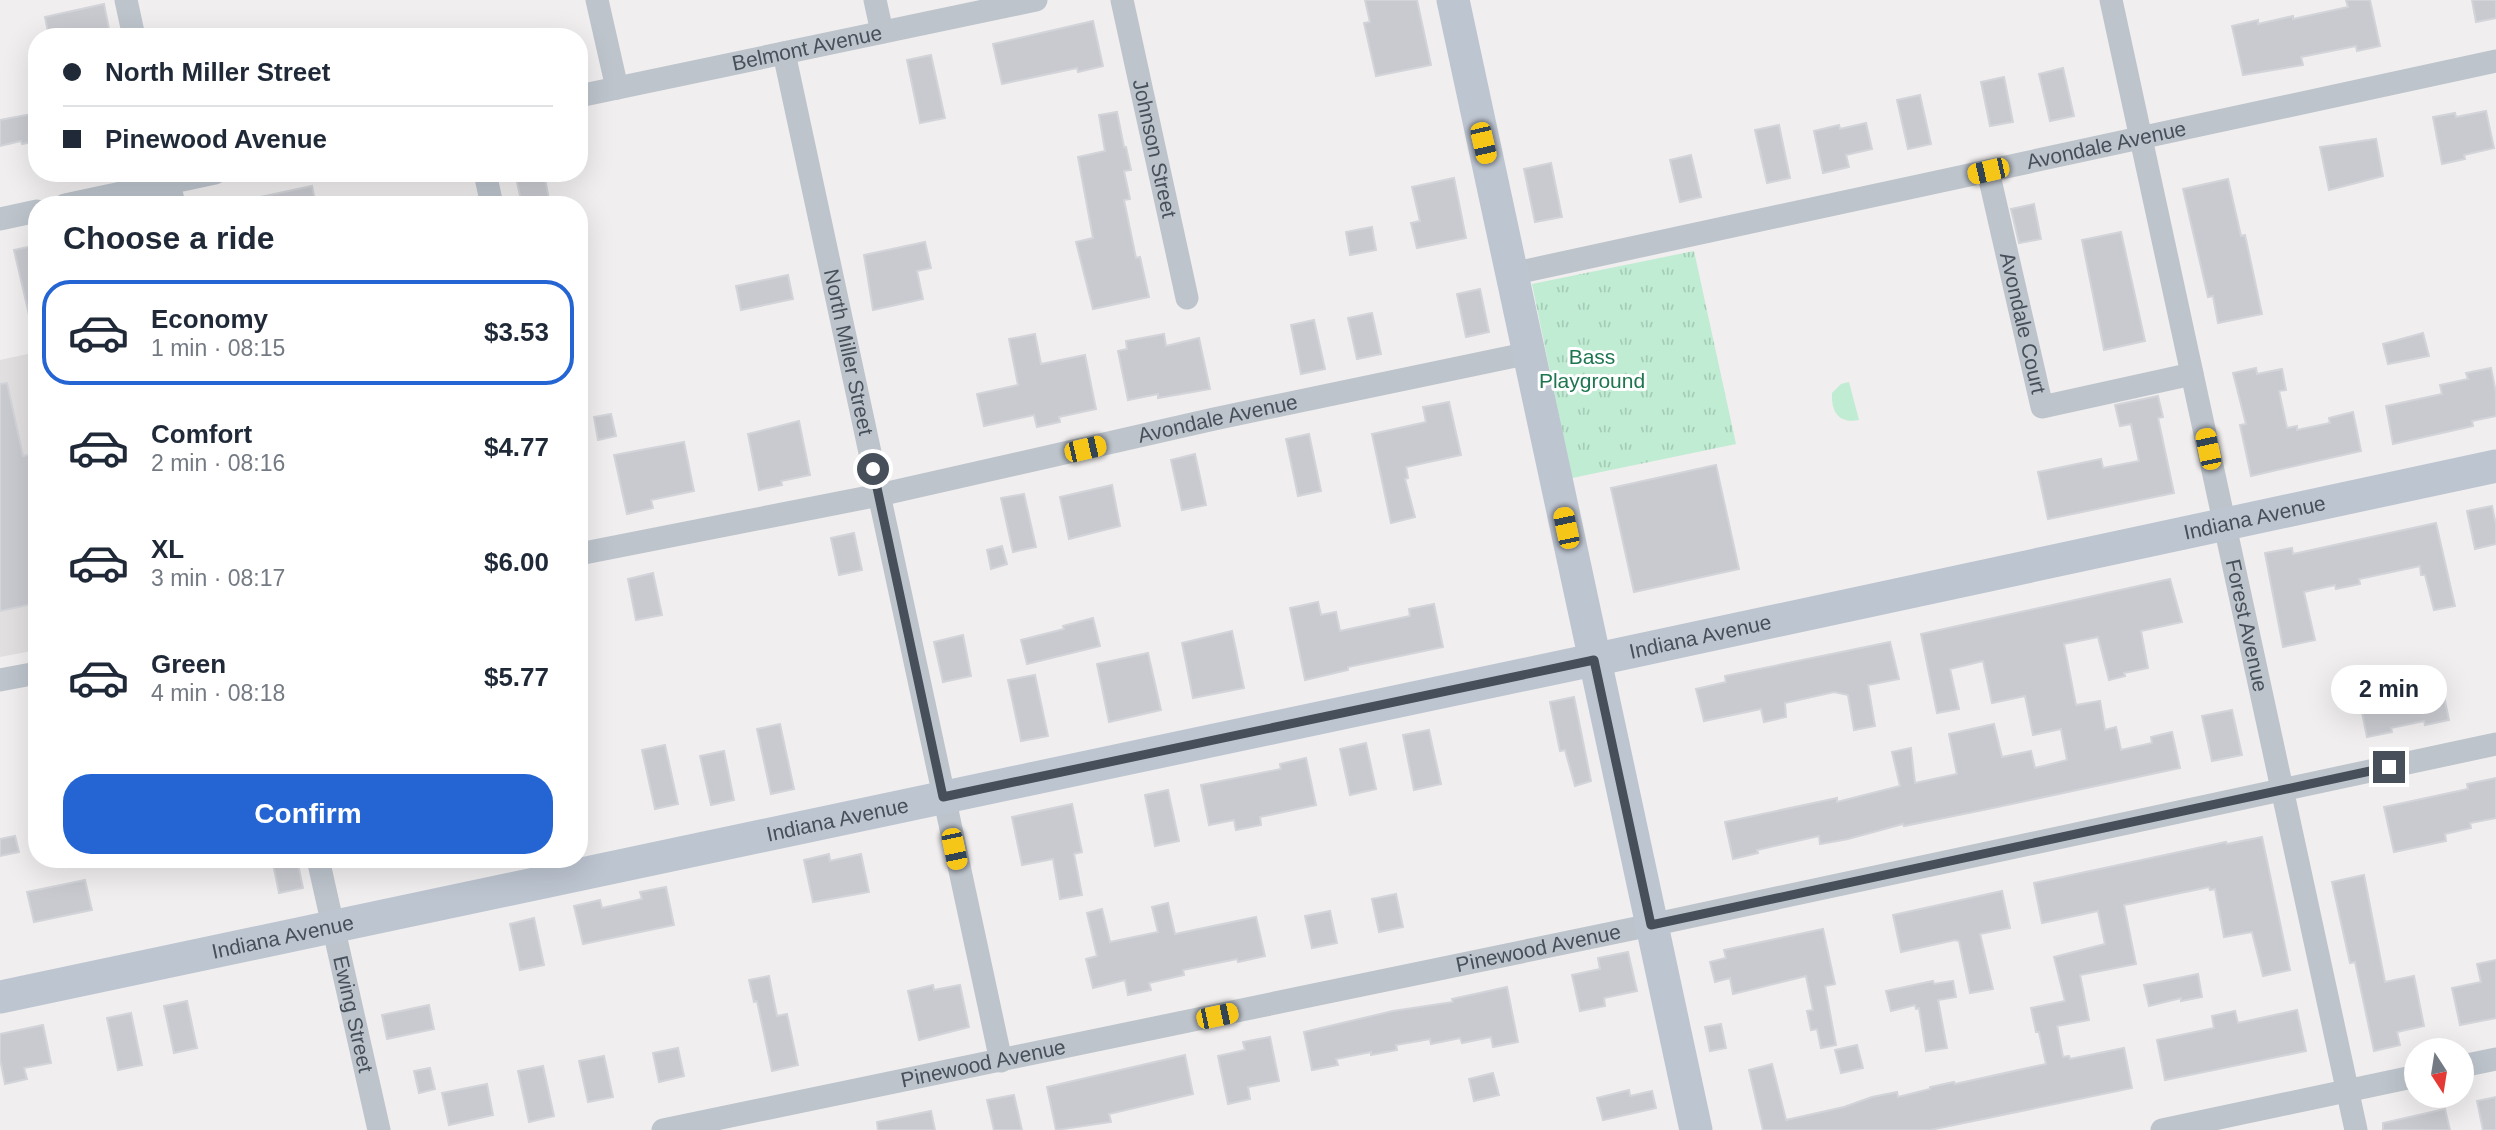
<!DOCTYPE html>
<html lang="en">
<head>
<meta charset="utf-8">
<style>
  :root { --surface:#fff; --page:#f2f2f3; --text:#1f2937; --muted:#747a83; --line:#e0e1e3; --accent:#2565d3 }
  body { margin:0; font-family:Arial,sans-serif; background:var(--page); color:var(--text); height:100vh; display:flex; flex-direction:column; font-size:26px; white-space:nowrap }
  * { box-sizing:border-box; margin:0 }
  p { font-size:23px; color:var(--muted) }
  .icon { flex:none; width:38px; height:38px; fill:none; stroke:currentColor; stroke-width:2; stroke-linecap:round; stroke-linejoin:round }
  .map { position:relative; flex:1; overflow:hidden }
  .drawer { position:absolute; left:28px; top:196px; width:560px; height:672px; display:flex; flex-direction:column; background:var(--surface); border-radius:28px; box-shadow:0 7px 28px #0002 }
  .drawer>* { flex:none }
  .guide { position:absolute; left:28px; top:28px; width:560px; height:154px; border-radius:28px; box-shadow:0 7px 28px #0002; display:grid; align-content:center; height:154px; padding:0 35px; background:var(--surface) }
  .needle { width:46px; rotate:168deg }
  .fabs { position:absolute; left:2404px; top:1038px; display:grid; gap:14px }
  .fabs a { display:grid; place-items:center; width:70px; height:70px; border-radius:50%; background:var(--surface); box-shadow:0 7px 28px #0002; font-size:35px }
  .end { position:absolute; width:32px; height:32px; margin:-16px; border:9px solid #47505a; background:#fff; box-shadow:0 0 0 4px #fff }
  .from { border-radius:50% }
  .bubble { position:absolute; height:49px; border-radius:24px; background:var(--surface); box-shadow:0 7px 28px #0002; font-size:23px; font-weight:800; line-height:49px; text-align:center }
  .car { position:absolute; width:21px; height:42px; margin:-21px -10px; border-radius:9px; box-shadow:0 0 5px 2px #0007; background:linear-gradient(#f5c518 24%,#345 0 40%,#f5c518 0 76%,#345 0 86%,#f5c518 0) }
  .guide b { display:flex; align-items:center; gap:24px; height:66px; font-size:26px }
  .guide b+b { border-top:2px solid var(--line) }
  .guide i { width:18px; height:18px; background:var(--text) }
  ul { padding:0; list-style:none }
  li { display:flex; align-items:center; gap:21px; height:105px; margin:0 14px 10px; padding:0 21px; border:4px solid transparent; border-radius:28px }
  li div { flex:1 }
  li b { display:block; font-size:26px }
  li em { font-style:normal; font-weight:800 }
  li.selected { border-color:var(--accent) }
  li>.icon { width:63px; height:63px; stroke-width:1.5 }
  h2 { padding:0 35px; font-size:32px; line-height:84px }
  .cta { display:flex; gap:14px; margin-top:auto; padding:14px 35px }
  .cta a { flex:1; height:80px; border-radius:28px; background:var(--accent); color:#fff; font-size:28px; font-weight:800; line-height:80px; text-align:center }
  .map>svg:first-child { display:block }
  .education { fill:#e1dfdf }
  .grass { fill:url(#grass-tufts) }
  .pitch { fill:#bfecd3 }
  .building { fill:#c8cad0; stroke:#d2d4d9; stroke-width:2 }
  .lines { fill:none; stroke-linecap:round; stroke-linejoin:round }
  .street { stroke:#bdc4cc; stroke-width:23 }
  .secondary { stroke:#bdc5d1; stroke-width:33 }
  .route { stroke:#47505a; stroke-width:9 }
  .labels { text-anchor:middle; stroke-width:6; stroke-linejoin:round; paint-order:stroke }
  .street-label { font-size:21px; fill:#47505a; stroke:#fff }
  .park-label { font-size:21px; fill:#1d7650; stroke:#fff }
</style>
</head>
<body>
<div class="map">
<svg width="2496" height="1130" viewBox="0 0 2496 1130">
  <defs>
    <pattern id="grass-tufts" width="24" height="20" patternUnits="userSpaceOnUse" patternTransform="scale(1.75)"><rect width="24" height="20" fill="#bfecd3"/><path d="M3 7l-1-3M5 7V3M7 7l1-3M15 17l-1-3M17 17v-4M19 17l1-3" fill="none" stroke="#a6ccb7"/></pattern>
  </defs>
  <rect width="100%" height="100%" fill="#f0eeee"/>
  <path class="education" d="M 37,352 L 37,650 L 0,657 L 0,360 Z"/>
  <path class="grass" d="M 1694,251 L 1736,444 L 1572,478 L 1532,284 Z"/>
  <path class="pitch" d="M 1849,382 L 1859,420 C 1839,424 1831,412 1832,393 L 1841,384 Z"/>
  <path class="building" d="M 1365,0 L 1417,0 L 1431,65 L 1376,76 L 1364,23 L 1370,22 Z
    M 2346,0 L 2370,0 L 2380,46 L 2357,51 L 2356,46 L 2301,57 L 2303,65 L 2243,75 L 2232,26 L 2258,20 L 2258,24 L 2293,16 L 2293,19 L 2348,7 Z
    M 2472,0 L 2496,0 L 2496,18 L 2476,22 Z
    M 104,4 L 109,29 L 75,37 L 49,37 L 45,17 Z
    M 1093,21 L 1103,66 L 1078,72 L 1077,68 L 1002,84 L 993,44 Z
    M 931,55 L 945,118 L 920,123 L 907,60 Z
    M 2063,68 L 2074,116 L 2050,121 L 2039,74 Z
    M 2004,77 L 2013,122 L 1990,126 L 1981,82 Z
    M 1920,95 L 1931,144 L 1908,149 L 1897,100 Z
    M 2486,111 L 2494,148 L 2464,155 L 2465,159 L 2442,164 L 2433,117 L 2455,113 L 2456,117 Z
    M 1117,112 L 1124,147 L 1126,147 L 1131,170 L 1124,171 L 1130,199 L 1124,200 L 1136,258 L 1140,257 L 1149,297 L 1093,309 L 1076,242 L 1093,238 L 1078,157 L 1105,151 L 1099,115 Z
    M 37,113 L 37,141 L 22,144 L 21,141 L 0,146 L 0,120 Z
    M 1866,123 L 1872,149 L 1846,155 L 1849,167 L 1823,173 L 1814,131 L 1839,125 L 1840,129 Z
    M 1779,125 L 1790,178 L 1767,183 L 1755,130 Z
    M 2376,139 L 2383,176 L 2329,190 L 2320,147 Z
    M 1691,155 L 1701,197 L 1680,202 L 1670,160 Z
    M 1551,163 L 1562,217 L 1535,222 L 1524,169 Z
    M 515,173 L 544,173 L 550,205 L 522,205 Z
    M 1454,178 L 1466,238 L 1417,248 L 1411,223 L 1420,221 L 1412,187 Z
    M 2228,179 L 2241,236 L 2245,235 L 2262,314 L 2218,323 L 2213,296 L 2208,297 L 2183,189 Z
    M 312,186 L 316,205 L 261,205 L 260,197 Z
    M 2034,204 L 2041,239 L 2019,243 L 2011,209 Z
    M 1372,227 L 1376,250 L 1350,255 L 1346,232 Z
    M 2121,232 L 2145,341 L 2104,350 L 2082,240 Z
    M 925,242 L 931,268 L 917,271 L 923,299 L 873,310 L 864,255 Z
    M 37,245 L 37,318 L 30,319 L 14,250 Z
    M 788,275 L 793,299 L 741,310 L 736,286 Z
    M 1480,289 L 1489,332 L 1466,337 L 1457,294 Z
    M 1372,313 L 1381,354 L 1357,359 L 1348,318 Z
    M 1314,320 L 1325,369 L 1301,374 L 1291,325 Z
    M 2423,333 L 2429,356 L 2388,364 L 2383,344 Z
    M 1035,334 L 1041,364 L 1085,355 L 1096,409 L 1059,417 L 1060,422 L 1037,427 L 1034,415 L 984,426 L 977,394 L 1018,385 L 1009,339 Z
    M 1164,334 L 1166,346 L 1199,338 L 1210,389 L 1158,398 L 1158,394 L 1128,400 L 1118,351 L 1127,349 L 1126,341 Z
    M 2256,368 L 2257,374 L 2282,369 L 2286,390 L 2279,391 L 2287,428 L 2297,426 L 2297,430 L 2330,423 L 2329,418 L 2353,412 L 2361,451 L 2251,476 L 2240,425 L 2246,424 L 2233,373 Z
    M 2491,368 L 2496,393 L 2496,416 L 2472,421 L 2473,426 L 2393,444 L 2386,406 L 2442,394 L 2440,385 L 2468,379 L 2466,373 Z
    M 7,383 L 23,456 L 37,453 L 37,603 L 0,611 L 0,384 Z
    M 2158,396 L 2163,417 L 2158,418 L 2174,493 L 2048,519 L 2038,472 L 2101,459 L 2103,468 L 2139,461 L 2131,424 L 2120,426 L 2115,405 Z
    M 1449,402 L 1461,455 L 1406,467 L 1408,478 L 1405,479 L 1415,517 L 1391,523 L 1372,434 L 1426,422 L 1423,407 Z
    M 611,414 L 616,436 L 598,440 L 594,417 Z
    M 799,421 L 810,475 L 781,481 L 782,485 L 759,490 L 748,434 Z
    M 1309,434 L 1321,491 L 1298,496 L 1286,439 Z
    M 684,442 L 694,491 L 651,500 L 653,508 L 627,514 L 614,455 Z
    M 1195,454 L 1206,505 L 1182,510 L 1171,460 Z
    M 1716,465 L 1739,569 L 1634,592 L 1611,488 Z
    M 1112,485 L 1120,526 L 1069,539 L 1060,497 Z
    M 1024,494 L 1036,547 L 1013,552 L 1001,498 Z
    M 2492,506 L 2496,525 L 2496,544 L 2475,549 L 2467,511 Z
    M 2436,523 L 2455,606 L 2434,610 L 2425,575 L 2421,575 L 2420,566 L 2359,579 L 2360,584 L 2336,589 L 2335,585 L 2304,592 L 2315,640 L 2283,647 L 2265,553 L 2292,548 L 2293,554 Z
    M 854,533 L 862,570 L 839,575 L 831,538 Z
    M 1002,546 L 1007,564 L 991,569 L 987,550 Z
    M 653,573 L 662,615 L 636,620 L 628,579 Z
    M 2170,579 L 2182,622 L 2141,631 L 2148,668 L 2124,673 L 2125,676 L 2109,680 L 2098,637 L 2064,644 L 2076,705 L 2100,701 L 2105,730 L 2116,727 L 2121,750 L 2152,743 L 2151,737 L 2172,732 L 2180,768 L 1988,809 L 1904,826 L 1903,824 L 1848,839 L 1820,844 L 1819,836 L 1757,850 L 1758,853 L 1733,859 L 1725,822 L 1837,798 L 1837,802 L 1900,786 L 1892,752 L 1911,748 L 1915,783 L 1957,774 L 1949,734 L 1994,724 L 2002,757 L 2031,751 L 2035,768 L 2067,760 L 2061,729 L 2033,735 L 2025,696 L 1992,703 L 1983,661 L 1950,669 L 1959,709 L 1937,713 L 1921,634 Z
    M 1318,602 L 1321,615 L 1336,612 L 1340,631 L 1410,616 L 1409,609 L 1434,604 L 1443,647 L 1348,667 L 1348,670 L 1305,680 L 1290,608 Z
    M 1093,618 L 1100,646 L 1027,664 L 1021,640 L 1064,629 L 1063,626 Z
    M 1232,631 L 1244,688 L 1193,698 L 1182,643 Z
    M 963,635 L 971,676 L 943,682 L 934,642 Z
    M 1890,642 L 1899,679 L 1868,685 L 1875,726 L 1854,730 L 1848,695 L 1834,692 L 1785,703 L 1786,717 L 1764,722 L 1761,709 L 1704,721 L 1696,689 L 1726,682 L 1725,676 Z
    M 1148,653 L 1161,710 L 1109,722 L 1097,664 Z
    M 1035,675 L 1048,736 L 1021,741 L 1008,680 Z
    M 2440,677 L 2449,720 L 2425,725 L 2424,721 L 2391,728 L 2392,732 L 2367,737 L 2358,693 Z
    M 1574,697 L 1591,781 L 1575,786 L 1565,750 L 1560,751 L 1550,702 Z
    M 2232,710 L 2242,755 L 2212,761 L 2202,716 Z
    M 780,724 L 794,789 L 771,794 L 757,729 Z
    M 1429,730 L 1441,784 L 1414,790 L 1403,735 Z
    M 1366,743 L 1376,789 L 1350,795 L 1340,749 Z
    M 665,745 L 678,804 L 655,809 L 642,750 Z
    M 724,751 L 734,800 L 711,805 L 700,756 Z
    M 1306,758 L 1316,805 L 1260,817 L 1261,825 L 1236,830 L 1234,820 L 1209,825 L 1201,785 L 1281,769 L 1280,764 Z
    M 2496,778 L 2496,818 L 2470,823 L 2471,828 L 2445,834 L 2446,841 L 2394,852 L 2384,807 L 2468,789 L 2467,784 Z
    M 1168,790 L 1179,841 L 1155,846 L 1145,795 Z
    M 1072,804 L 1082,852 L 1074,854 L 1082,895 L 1060,899 L 1053,859 L 1022,865 L 1012,817 Z
    M 15,836 L 19,852 L 0,856 L 0,839 Z
    M 2262,837 L 2290,970 L 2263,976 L 2252,932 L 2224,937 L 2215,889 L 2210,890 L 2209,887 L 2124,905 L 2136,964 L 2080,975 L 2089,1020 L 2057,1026 L 2063,1057 L 2069,1056 L 2070,1059 L 2124,1048 L 2132,1088 L 1930,1130 L 1763,1130 L 1749,1070 L 1772,1064 L 1786,1120 L 1844,1107 L 1872,1097 L 1897,1092 L 1898,1097 L 1930,1089 L 1930,1087 L 1954,1082 L 1955,1084 L 2046,1064 L 2039,1032 L 2036,1032 L 2031,1008 L 2065,1001 L 2054,957 L 2105,944 L 2098,911 L 2042,923 L 2034,883 L 2226,842 L 2227,844 Z
    M 829,854 L 830,861 L 861,854 L 869,892 L 813,902 L 804,860 Z
    M 272,859 L 297,859 L 303,888 L 279,893 Z
    M 2364,875 L 2385,982 L 2414,976 L 2424,1026 L 2397,1032 L 2400,1045 L 2374,1051 L 2355,962 L 2350,963 L 2332,882 Z
    M 85,880 L 92,910 L 34,922 L 27,892 Z
    M 666,887 L 674,925 L 583,944 L 574,906 L 600,900 L 602,908 L 642,899 L 640,892 Z
    M 2002,891 L 2010,928 L 1980,934 L 1993,989 L 1970,993 L 1959,941 L 1955,940 L 1901,952 L 1893,915 Z
    M 1396,894 L 1403,927 L 1379,932 L 1372,899 Z
    M 1168,903 L 1175,934 L 1256,917 L 1265,956 L 1238,962 L 1237,959 L 1183,970 L 1184,975 L 1149,983 L 1151,990 L 1128,995 L 1125,980 L 1093,988 L 1086,959 L 1097,956 L 1087,913 L 1102,909 L 1110,942 L 1158,932 L 1152,907 Z
    M 1330,911 L 1337,943 L 1312,948 L 1305,916 Z
    M 534,918 L 544,965 L 520,970 L 510,924 Z
    M 1823,929 L 1835,984 L 1825,986 L 1836,1045 L 1821,1048 L 1817,1029 L 1811,1030 L 1807,1011 L 1813,1010 L 1806,976 L 1733,994 L 1730,978 L 1715,982 L 1710,962 L 1726,958 L 1724,950 Z
    M 1628,952 L 1637,991 L 1604,998 L 1605,1006 L 1580,1011 L 1572,975 L 1600,969 L 1598,958 Z
    M 2496,960 L 2496,1018 L 2460,1025 L 2452,988 L 2481,982 L 2477,964 Z
    M 2198,974 L 2202,997 L 2181,1001 L 2181,998 L 2149,1006 L 2144,985 Z
    M 769,976 L 777,1016 L 787,1014 L 798,1065 L 772,1071 L 757,1001 L 754,1002 L 749,980 Z
    M 1933,981 L 1934,984 L 1953,981 L 1956,997 L 1938,1000 L 1947,1048 L 1926,1051 L 1919,1008 L 1916,1009 L 1915,1005 L 1891,1011 L 1886,991 Z
    M 933,985 L 934,990 L 960,985 L 969,1027 L 919,1040 L 908,991 Z
    M 1507,987 L 1518,1042 L 1493,1047 L 1491,1037 L 1462,1043 L 1460,1038 L 1431,1044 L 1430,1039 L 1396,1045 L 1397,1050 L 1371,1055 L 1371,1052 L 1336,1059 L 1338,1065 L 1312,1070 L 1304,1032 L 1393,1011 L 1453,1002 L 1452,999 Z
    M 187,1001 L 197,1048 L 174,1053 L 164,1006 Z
    M 429,1005 L 434,1029 L 387,1039 L 382,1015 Z
    M 2297,1010 L 2306,1051 L 2165,1080 L 2157,1040 L 2214,1028 L 2212,1016 L 2235,1011 L 2238,1023 Z
    M 131,1013 L 142,1065 L 118,1070 L 107,1018 Z
    M 1721,1024 L 1726,1048 L 1710,1051 L 1705,1027 Z
    M 43,1025 L 51,1063 L 24,1068 L 27,1079 L 5,1084 L 0,1059 L 0,1034 Z
    M 1270,1037 L 1279,1081 L 1248,1087 L 1250,1099 L 1228,1104 L 1218,1056 L 1245,1050 L 1243,1042 Z
    M 1857,1045 L 1863,1068 L 1841,1073 L 1835,1050 Z
    M 678,1048 L 684,1076 L 659,1082 L 653,1053 Z
    M 1185,1055 L 1193,1094 L 1109,1114 L 1111,1122 L 1056,1130 L 1047,1087 Z
    M 604,1056 L 613,1097 L 588,1102 L 579,1061 Z
    M 543,1066 L 554,1116 L 529,1122 L 518,1071 Z
    M 430,1068 L 435,1089 L 419,1093 L 414,1071 Z
    M 1493,1073 L 1499,1095 L 1474,1101 L 1469,1079 Z
    M 487,1084 L 493,1115 L 449,1125 L 442,1093 Z
    M 1629,1090 L 1630,1096 L 1652,1091 L 1656,1108 L 1603,1120 L 1597,1098 Z
    M 1014,1095 L 1022,1130 L 994,1130 L 987,1100 Z
    M 2496,1097 L 2496,1130 L 2483,1130 L 2477,1101 Z
    M 2445,1109 L 2450,1130 L 2383,1130 L 2383,1123 Z
    M 931,1111 L 935,1130 L 878,1130 L 877,1122 Z"/>
  <g class="lines">
    <g class="street">
      <path d="M 126,0 L 134,37"/>
      <path d="M 597,0 L 617,88"/>
      <path d="M 875,0 L 882,32"/>
      <path id="s1" d="M 1122,0 L 1187,298"/>
      <path id="s2" d="M 2111,0 L 2356,1130"/>
      <path id="s3" d="M 784,53 L 1001,1061"/>
      <path id="s4" d="M 579,96 L 1036,0"/>
      <path id="s5" d="M 1988,171 L 2042,407 L 2192,374"/>
      <path d="M 167,173 L 174,205"/>
      <path d="M 485,173 L 492,205"/>
      <path d="M 65,205 L 215,173"/>
      <path d="M 0,219 L 37,211"/>
      <path id="s6" d="M 1511,274 L 2496,61"/>
      <path id="s7" d="M 579,554 L 879,495 L 1214,419 L 1529,353"/>
      <path d="M 0,680 L 37,673"/>
      <path id="s8" d="M 318,859 L 379,1130"/>
      <path d="M 2462,1066 L 2496,1059"/>
      <path id="s9" d="M 663,1130 L 1651,925 L 2496,744"/>
      <path d="M 2162,1130 L 2417,1076"/>
    </g>
    <g class="secondary">
      <path d="M 1453,0 L 1696,1130"/>
      <path id="s10" d="M 0,997 L 1593,660 L 2496,466"/>
    </g>
  </g>
  <g class="lines">
    <path class="route" d="M 873,469 L 943,797 L 1594,660 L 1651,925 L 2389,767"/>
  </g>
  <g class="labels">
    <g class="street-label">
      <text dy="7" stroke="none"><textPath href="#s4" startOffset="233">Belmont Avenue</textPath></text>
      <text dy="7" stroke="none"><textPath href="#s6" startOffset="609">Avondale Avenue</textPath></text>
      <text dy="7" stroke="none"><textPath href="#s1" startOffset="152">Johnson Street</textPath></text>
      <text dy="7" stroke="none"><textPath href="#s5" startOffset="156">Avondale Court</textPath></text>
      <text dy="7" stroke="none"><textPath href="#s3" startOffset="306">North Miller Street</textPath></text>
      <text dy="7" stroke="none"><textPath href="#s7" startOffset="653">Avondale Avenue</textPath></text>
      <text dy="7" stroke="none"><textPath href="#s10" startOffset="2305">Indiana Avenue</textPath></text>
      <text dy="7" stroke="none"><textPath href="#s2" startOffset="640">Forest Avenue</textPath></text>
      <text dy="7" stroke="none"><textPath href="#s10" startOffset="1738">Indiana Avenue</textPath></text>
      <text dy="7" stroke="none"><textPath href="#s10" startOffset="856">Indiana Avenue</textPath></text>
      <text dy="7" stroke="none"><textPath href="#s10" startOffset="289">Indiana Avenue</textPath></text>
      <text dy="7" stroke="none"><textPath href="#s9" startOffset="894">Pinewood Avenue</textPath></text>
      <text dy="7" stroke="none"><textPath href="#s8" startOffset="159">Ewing Street</textPath></text>
      <text dy="7" stroke="none"><textPath href="#s9" startOffset="327">Pinewood Avenue</textPath></text>
    </g>
    <g class="park-label">
      <text x="1592" y="364">Bass<tspan x="1592" dy="24">Playground</tspan></text>
    </g>
  </g>
</svg>
<div class="fabs">
<a><svg class="needle" viewBox="-14 -14 28 28"><path d="M0-13l5 13h-10z" fill="#e53935"/><path d="M0 13l5-13h-10z" fill="#747a83"/></svg></a>
</div>
<i class="end from" style="left:873px;top:469px"></i>
<i class="end" style="left:2389px;top:767px"></i>
<div class="bubble" style="left:2331px;top:665px;width:116px">2 min</div>
<i class="car" style="left:1483px;top:143px;rotate:167deg"></i>
<i class="car" style="left:1988px;top:171px;rotate:257deg"></i>
<i class="car" style="left:1085px;top:449px;rotate:77deg"></i>
<i class="car" style="left:2208px;top:449px;rotate:348deg"></i>
<i class="car" style="left:1566px;top:528px;rotate:348deg"></i>
<i class="car" style="left:954px;top:849px;rotate:168deg"></i>
<i class="car" style="left:1217px;top:1016px;rotate:78deg"></i>
<div class="guide">
<b><i class="from"></i>North Miller Street</b>
<b><i></i>Pinewood Avenue</b>
</div>
<section class="drawer">
<h2>Choose a ride</h2>
<ul>
<li class="selected"><svg class="icon" aria-label="car" viewBox="0 0 24 24"><path d="M5 17H2v-5l4-1 3-4h7l3 4 3 1v5h-3M9 17h6M6 11h13"/><circle cx="7" cy="17" r="2"/><circle cx="17" cy="17" r="2"/></svg><div><b>Economy</b><p>1 min · 08:15</p></div><em>$3.53</em></li>
<li><svg class="icon" aria-label="car" viewBox="0 0 24 24"><path d="M5 17H2v-5l4-1 3-4h7l3 4 3 1v5h-3M9 17h6M6 11h13"/><circle cx="7" cy="17" r="2"/><circle cx="17" cy="17" r="2"/></svg><div><b>Comfort</b><p>2 min · 08:16</p></div><em>$4.77</em></li>
<li><svg class="icon" aria-label="car" viewBox="0 0 24 24"><path d="M5 17H2v-5l4-1 3-4h7l3 4 3 1v5h-3M9 17h6M6 11h13"/><circle cx="7" cy="17" r="2"/><circle cx="17" cy="17" r="2"/></svg><div><b>XL</b><p>3 min · 08:17</p></div><em>$6.00</em></li>
<li><svg class="icon" aria-label="car" viewBox="0 0 24 24"><path d="M5 17H2v-5l4-1 3-4h7l3 4 3 1v5h-3M9 17h6M6 11h13"/><circle cx="7" cy="17" r="2"/><circle cx="17" cy="17" r="2"/></svg><div><b>Green</b><p>4 min · 08:18</p></div><em>$5.77</em></li>
</ul>
<div class="cta"><a>Confirm</a></div>
</section>
</div>
</body>
</html>
